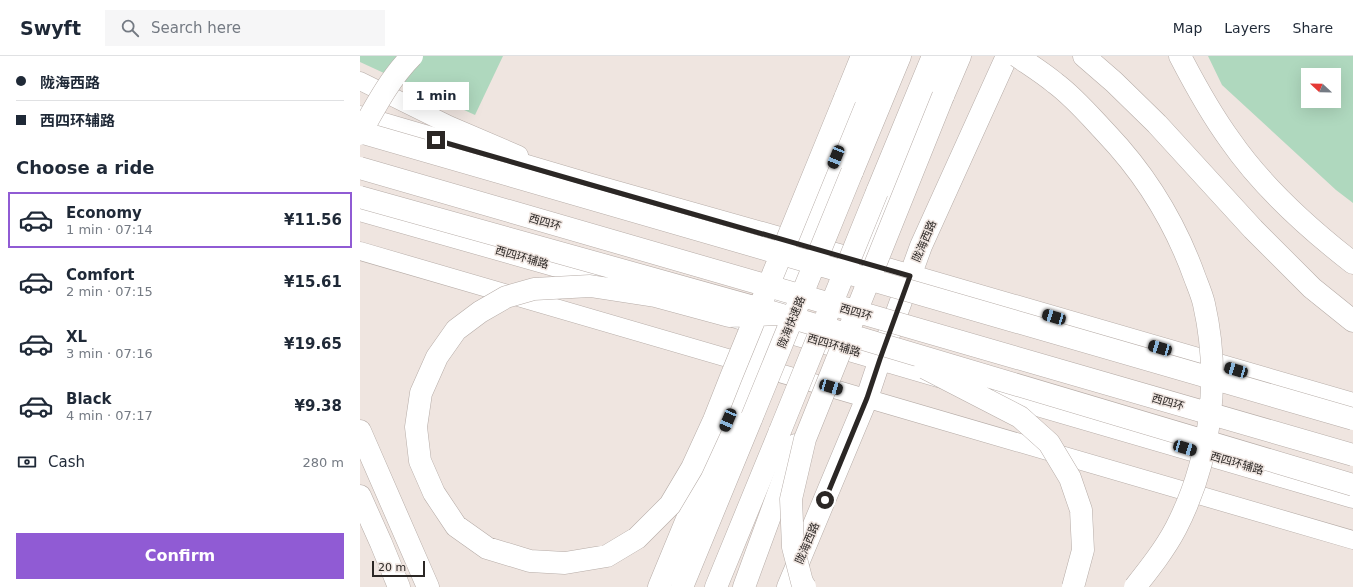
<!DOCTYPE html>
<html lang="en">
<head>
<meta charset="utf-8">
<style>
  :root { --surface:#fff; --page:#f6f6f7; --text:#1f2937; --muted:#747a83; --line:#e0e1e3; --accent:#905bd4 }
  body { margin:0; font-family:"DejaVu Sans","Noto Sans SC",sans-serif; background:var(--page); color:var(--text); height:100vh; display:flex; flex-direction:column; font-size:15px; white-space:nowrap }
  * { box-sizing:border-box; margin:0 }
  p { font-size:13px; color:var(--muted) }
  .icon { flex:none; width:22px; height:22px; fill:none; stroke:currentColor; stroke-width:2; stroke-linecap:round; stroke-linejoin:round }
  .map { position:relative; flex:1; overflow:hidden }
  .panel { display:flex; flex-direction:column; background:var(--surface); width:360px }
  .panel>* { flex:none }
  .top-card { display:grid; align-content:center; height:88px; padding:0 16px; background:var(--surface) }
  .needle { width:26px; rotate:292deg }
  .buttons { position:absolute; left:941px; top:12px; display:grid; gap:8px }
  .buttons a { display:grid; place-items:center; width:40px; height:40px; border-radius:0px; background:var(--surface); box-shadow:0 4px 16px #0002; font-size:20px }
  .scale { position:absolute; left:12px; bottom:10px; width:53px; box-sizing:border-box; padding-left:4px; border:2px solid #2b2725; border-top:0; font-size:11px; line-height:14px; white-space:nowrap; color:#2b2725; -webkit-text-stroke:3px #efe5e0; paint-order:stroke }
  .end { position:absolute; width:18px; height:18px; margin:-9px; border:5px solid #2b2725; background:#fff; box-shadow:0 0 0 2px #fff }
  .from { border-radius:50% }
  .bubble { position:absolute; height:28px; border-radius:0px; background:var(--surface); box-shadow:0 4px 16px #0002; font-size:13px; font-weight:800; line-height:28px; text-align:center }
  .car { position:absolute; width:12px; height:24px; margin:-12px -6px; border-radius:5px; box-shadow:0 0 3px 1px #0007; background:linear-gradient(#222 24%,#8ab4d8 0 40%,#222 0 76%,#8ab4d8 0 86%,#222 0) }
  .top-card b { display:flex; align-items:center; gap:14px; height:38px; font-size:15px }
  .top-card b+b { border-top:1px solid var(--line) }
  .top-card i { width:10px; height:10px; background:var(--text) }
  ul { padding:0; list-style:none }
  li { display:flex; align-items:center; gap:12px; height:56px; margin:0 8px 6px; padding:0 8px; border:2px solid transparent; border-radius:0px }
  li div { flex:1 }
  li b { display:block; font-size:15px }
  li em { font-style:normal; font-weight:800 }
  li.on { border-color:var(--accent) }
  li>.icon { width:36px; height:36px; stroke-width:1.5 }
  h2 { padding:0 16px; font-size:18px; line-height:48px }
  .pay { display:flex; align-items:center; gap:10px; height:44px; padding:0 16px; font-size:15px }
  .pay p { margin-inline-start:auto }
  .primary-button { display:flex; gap:8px; margin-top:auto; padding:8px 16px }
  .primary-button a { flex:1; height:46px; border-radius:0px; background:var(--accent); color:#fff; font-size:16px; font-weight:800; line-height:46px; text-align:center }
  header { display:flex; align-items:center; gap:24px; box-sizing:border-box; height:56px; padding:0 20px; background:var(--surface); border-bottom:1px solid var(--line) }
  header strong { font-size:19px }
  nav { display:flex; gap:22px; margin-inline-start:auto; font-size:14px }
  .search { width:280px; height:36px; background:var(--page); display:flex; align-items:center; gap:10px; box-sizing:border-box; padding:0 14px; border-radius:0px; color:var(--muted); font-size:15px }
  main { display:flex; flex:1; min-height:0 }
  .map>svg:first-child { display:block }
  .green { fill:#afd8be; fill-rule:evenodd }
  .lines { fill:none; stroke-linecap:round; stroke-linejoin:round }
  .minor-casing { stroke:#b6aca7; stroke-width:19 }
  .major-casing { stroke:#b6aca7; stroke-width:23 }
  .highway-casing { stroke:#b6aca7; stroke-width:23 }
  .minor { stroke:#fff; stroke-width:18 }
  .major { stroke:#fff; stroke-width:22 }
  .highway { stroke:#fff; stroke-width:22 }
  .highway-bridge-casing { stroke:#b6aca7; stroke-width:23; stroke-linecap:butt }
  .highway-bridge { stroke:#fff; stroke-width:22 }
  .route { stroke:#2b2725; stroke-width:5 }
  .labels { text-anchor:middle; stroke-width:3; stroke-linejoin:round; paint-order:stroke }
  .street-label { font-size:11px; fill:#2b2725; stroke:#efe5e0 }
</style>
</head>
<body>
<header>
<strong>Swyft</strong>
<div class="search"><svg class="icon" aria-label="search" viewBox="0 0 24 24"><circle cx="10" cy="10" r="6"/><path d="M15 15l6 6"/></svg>Search here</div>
<nav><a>Map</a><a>Layers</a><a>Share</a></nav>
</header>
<main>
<section class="panel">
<div class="top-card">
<b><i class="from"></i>陇海西路</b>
<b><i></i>西四环辅路</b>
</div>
<h2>Choose a ride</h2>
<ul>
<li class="on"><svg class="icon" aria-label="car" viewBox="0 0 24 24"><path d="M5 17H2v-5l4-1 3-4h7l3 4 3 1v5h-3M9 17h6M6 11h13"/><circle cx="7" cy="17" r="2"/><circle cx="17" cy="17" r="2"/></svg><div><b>Economy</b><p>1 min · 07:14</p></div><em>¥11.56</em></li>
<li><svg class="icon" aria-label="car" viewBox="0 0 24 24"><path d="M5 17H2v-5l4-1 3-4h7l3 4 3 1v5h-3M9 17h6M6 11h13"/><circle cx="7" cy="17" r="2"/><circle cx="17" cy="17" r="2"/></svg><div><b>Comfort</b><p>2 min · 07:15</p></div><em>¥15.61</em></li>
<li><svg class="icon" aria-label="car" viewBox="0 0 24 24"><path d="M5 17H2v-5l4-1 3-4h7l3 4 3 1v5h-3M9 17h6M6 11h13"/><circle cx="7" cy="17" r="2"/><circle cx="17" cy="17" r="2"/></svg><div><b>XL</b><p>3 min · 07:16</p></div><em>¥19.65</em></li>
<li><svg class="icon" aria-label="car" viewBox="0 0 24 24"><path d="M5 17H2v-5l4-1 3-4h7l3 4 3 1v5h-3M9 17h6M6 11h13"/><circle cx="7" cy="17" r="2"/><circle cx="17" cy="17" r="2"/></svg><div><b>Black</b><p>4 min · 07:17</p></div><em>¥9.38</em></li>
</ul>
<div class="pay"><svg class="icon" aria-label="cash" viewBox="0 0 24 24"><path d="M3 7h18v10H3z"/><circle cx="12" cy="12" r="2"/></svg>Cash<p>280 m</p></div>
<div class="primary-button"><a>Confirm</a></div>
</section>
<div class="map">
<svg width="993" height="531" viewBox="0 0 993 531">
  <rect width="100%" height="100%" fill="#efe5e0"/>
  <path class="green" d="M 0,0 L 143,0 L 115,59 L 0,6 Z
    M 848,0 L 993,0 L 993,147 L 976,134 L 862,29 ZM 948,19 L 974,19 L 974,45 L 948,45 Z"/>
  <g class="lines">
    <defs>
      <path id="minor" d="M 0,25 L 89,69 L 159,99
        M 0,195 L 993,484"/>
      <path id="major" d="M 0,61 L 228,128 L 441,188 L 993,348
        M 0,154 L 257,227
        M 507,200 L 555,74 L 586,0
        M 376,261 L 993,441
        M 299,531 L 518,0
        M 384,531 L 436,389
        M 428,531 L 507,342 L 520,303 L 561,190 L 647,0"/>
      <path id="highway" d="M 724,0 L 754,26 L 797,68 L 893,173 L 952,232 L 993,265
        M 820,0 C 835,29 851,58 870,84 C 903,132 948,172 993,207
        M 583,40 L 600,0
        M 485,42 L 502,0
        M 492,116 L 540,0
        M 517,136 L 573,0
        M 0,375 L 68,531
        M 0,440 L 21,487 L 39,531
        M 322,531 L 392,361
        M 356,531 L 420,375"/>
    </defs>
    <use href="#minor" class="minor-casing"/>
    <use href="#major" class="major-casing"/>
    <use href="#highway" class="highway-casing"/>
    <use href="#minor" class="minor"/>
    <use href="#major" class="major"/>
    <use href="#highway" class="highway"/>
    <defs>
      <path id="highway-bridge" d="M 657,0 C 670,9 683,17 695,27 C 714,41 730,60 746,77 C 787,120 815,166 835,222 C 838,230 842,239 844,248 C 861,323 851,404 816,472 C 805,493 790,512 775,531
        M 0,76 L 993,363
        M 0,78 C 15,51 30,22 52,0
        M 0,112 L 993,399
        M 0,141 L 419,258 L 993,429
        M 419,258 L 369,260 L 295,240 L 230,230 L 174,233 L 146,241 L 120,256 L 96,274 L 77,301 L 61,337 L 56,371 L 60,405 L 74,437 L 96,470 L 127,492 L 170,505 L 205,507 L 247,500 L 277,482 L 310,449 L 332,412 L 354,364 L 371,321 L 485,42
        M 565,312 L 660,361 L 689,387 L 710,422 L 721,454 L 723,494 L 713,531
        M 392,361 L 492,116
        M 420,375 L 517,136
        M 445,531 L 442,526 L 433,491 L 431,443 L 445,383 L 583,40"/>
    </defs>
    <use href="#highway-bridge" class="highway-bridge-casing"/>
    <use href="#highway-bridge" class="highway-bridge"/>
  </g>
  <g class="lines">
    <path class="route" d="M 76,84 L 228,128 L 550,220 L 520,303 L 507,342 L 465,444"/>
  </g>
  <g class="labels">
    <g class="street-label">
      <text transform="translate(185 166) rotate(16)" y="4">西四环</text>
      <text transform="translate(564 185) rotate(-67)" y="4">陇海西路</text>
      <text transform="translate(162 201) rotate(16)" y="4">西四环辅路</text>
      <text transform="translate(496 256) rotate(16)" y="4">西四环</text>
      <text transform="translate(431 266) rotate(-68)" y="4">陇海快速路</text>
      <text transform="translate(474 289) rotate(16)" y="4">西四环辅路</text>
      <text transform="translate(808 346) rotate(16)" y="4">西四环</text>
      <text transform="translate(877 407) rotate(16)" y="4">西四环辅路</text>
      <text transform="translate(447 487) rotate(-67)" y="4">陇海西路</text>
    </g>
  </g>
</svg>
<div class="buttons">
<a><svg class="needle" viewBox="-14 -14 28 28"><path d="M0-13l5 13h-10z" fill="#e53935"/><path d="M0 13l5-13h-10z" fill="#747a83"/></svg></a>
</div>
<div class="scale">20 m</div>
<i class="end from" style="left:465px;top:444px"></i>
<i class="end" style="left:76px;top:84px"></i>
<div class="bubble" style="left:43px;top:26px;width:66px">1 min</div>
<i class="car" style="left:476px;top:101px;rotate:202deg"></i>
<i class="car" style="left:694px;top:261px;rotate:286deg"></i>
<i class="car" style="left:800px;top:292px;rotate:286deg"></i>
<i class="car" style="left:876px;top:314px;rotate:286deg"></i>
<i class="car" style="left:471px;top:331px;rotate:106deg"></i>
<i class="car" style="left:368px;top:364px;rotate:203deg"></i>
<i class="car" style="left:825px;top:392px;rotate:106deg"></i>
</div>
</main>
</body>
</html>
